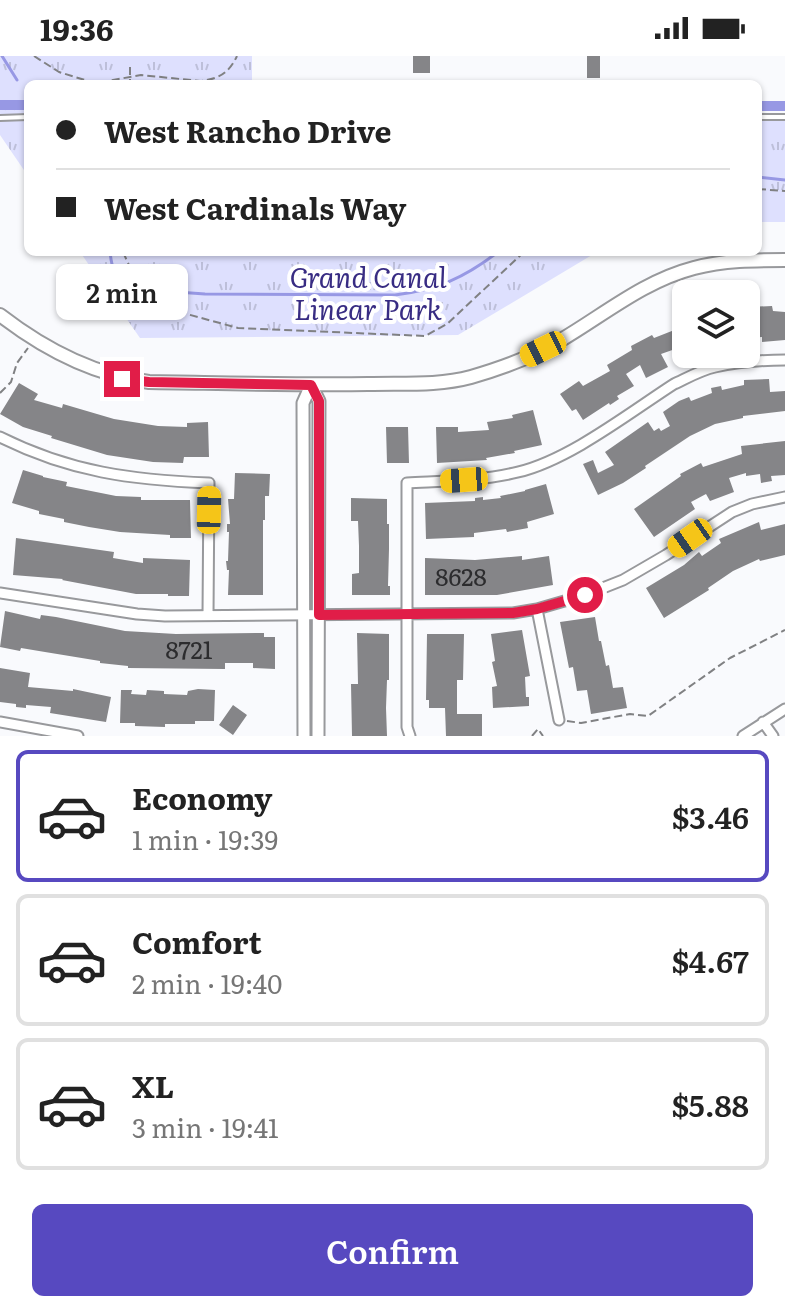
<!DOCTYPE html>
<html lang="en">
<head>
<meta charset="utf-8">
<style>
  :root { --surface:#fff; --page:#f6f6f6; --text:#222; --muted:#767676; --line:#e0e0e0; --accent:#5749c0 }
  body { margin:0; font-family:Literata,serif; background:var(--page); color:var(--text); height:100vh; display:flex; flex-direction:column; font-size:30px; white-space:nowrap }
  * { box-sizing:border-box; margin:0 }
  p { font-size:26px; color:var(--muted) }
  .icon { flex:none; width:44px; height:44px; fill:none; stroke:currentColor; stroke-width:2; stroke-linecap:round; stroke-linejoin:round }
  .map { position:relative; height:680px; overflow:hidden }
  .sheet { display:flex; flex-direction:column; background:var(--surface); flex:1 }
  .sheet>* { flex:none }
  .guide { position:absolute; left:24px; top:24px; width:738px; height:176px; border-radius:12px; box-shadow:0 2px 6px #0004; display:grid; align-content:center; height:176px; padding:0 32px; background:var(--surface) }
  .controls { position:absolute; left:672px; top:224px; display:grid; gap:16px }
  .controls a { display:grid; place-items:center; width:88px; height:88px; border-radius:12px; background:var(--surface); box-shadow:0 2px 6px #0004; font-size:40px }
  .end { position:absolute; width:36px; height:36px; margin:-18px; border:10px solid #e11d48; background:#fff; box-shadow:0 0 0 4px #fff }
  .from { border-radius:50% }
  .bubble { position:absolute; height:56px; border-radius:12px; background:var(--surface); box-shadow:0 2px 6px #0004; font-size:26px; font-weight:600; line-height:56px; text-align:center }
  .car { position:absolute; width:24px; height:48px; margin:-24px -12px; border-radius:10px; box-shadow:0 0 6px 2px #0007; background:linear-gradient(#f5c518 24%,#345 0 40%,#f5c518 0 76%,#345 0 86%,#f5c518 0) }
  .guide b { display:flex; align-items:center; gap:28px; height:76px; font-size:30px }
  .guide b+b { border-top:2px solid var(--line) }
  .guide i { width:20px; height:20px; background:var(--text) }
  ul { padding:14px 0 0; list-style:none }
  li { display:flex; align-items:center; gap:24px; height:132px; margin:0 16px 12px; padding:0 16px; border:4px solid var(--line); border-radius:12px }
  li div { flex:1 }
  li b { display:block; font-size:30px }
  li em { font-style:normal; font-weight:600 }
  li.on { border-color:var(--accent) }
  li>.icon { width:72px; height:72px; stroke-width:1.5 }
  .button { display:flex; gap:16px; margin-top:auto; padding:16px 32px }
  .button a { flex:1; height:92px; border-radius:12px; background:var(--accent); color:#fff; font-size:32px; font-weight:600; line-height:92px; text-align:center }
  .status { display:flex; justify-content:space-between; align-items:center; height:56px; padding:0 40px; background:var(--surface); direction:ltr }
  .status svg { height:22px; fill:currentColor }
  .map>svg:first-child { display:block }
  .park { fill:url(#park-tufts) }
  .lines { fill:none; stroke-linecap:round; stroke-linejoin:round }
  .stream { stroke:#9798e4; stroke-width:3 }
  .canal { stroke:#9798e4; stroke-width:10 }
  .building { fill:#858588 }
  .service-casing { stroke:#98999c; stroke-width:8 }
  .minor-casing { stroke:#98999c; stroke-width:13 }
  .tertiary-casing { stroke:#98999c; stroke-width:15 }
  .secondary-casing { stroke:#98999c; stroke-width:16 }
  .path { stroke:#808183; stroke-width:2; stroke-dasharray:8 4; stroke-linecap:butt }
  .service { stroke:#fff; stroke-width:4 }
  .minor { stroke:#fff; stroke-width:9 }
  .tertiary { stroke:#fff; stroke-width:11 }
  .secondary { stroke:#fff; stroke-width:12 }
  .route { stroke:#e11d48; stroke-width:10 }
  .labels { text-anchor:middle; stroke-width:8; stroke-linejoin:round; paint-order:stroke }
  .number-label { font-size:24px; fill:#2c2c2e }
  .park-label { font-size:28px; font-style:italic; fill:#382c83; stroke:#fff }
</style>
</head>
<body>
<div class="status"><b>19:36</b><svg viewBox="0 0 49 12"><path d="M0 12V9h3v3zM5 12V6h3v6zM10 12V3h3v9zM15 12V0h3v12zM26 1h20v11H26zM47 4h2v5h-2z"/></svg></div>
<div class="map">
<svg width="785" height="680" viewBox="0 0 785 680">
  <defs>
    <pattern id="park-tufts" width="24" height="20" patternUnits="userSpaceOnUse" patternTransform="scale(2)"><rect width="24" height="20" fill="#dee0fe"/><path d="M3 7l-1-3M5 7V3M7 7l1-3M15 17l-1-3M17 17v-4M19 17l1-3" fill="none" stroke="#bdbfd9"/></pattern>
  </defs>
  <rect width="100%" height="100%" fill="#f9fafd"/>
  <path class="park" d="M 0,0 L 252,0 L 252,28 L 28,28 L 28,120 L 0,79 Z
    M 758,61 L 785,61 L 785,166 L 758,166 Z
    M 80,196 L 597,196 L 458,279 L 140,282 Z"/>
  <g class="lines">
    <path class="stream" d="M 2,0 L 17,24
      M 758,121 L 785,124
      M 110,196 C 112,212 112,217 128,223
      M 146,224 L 177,236 L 205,238 L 395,239 C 437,234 464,222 498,196"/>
    <path class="canal" d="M 0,49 L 28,49
      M 758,50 L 785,50"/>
  </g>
  <path class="building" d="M 413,0 L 430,0 L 430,17 L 413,17 Z
    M 587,0 L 600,0 L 600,22 L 587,22 Z
    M 772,250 L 773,255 L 785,256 L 785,284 L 762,286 L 762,281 L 748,282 L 747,251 Z
    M 682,271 L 686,282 L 686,311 L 678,292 L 661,298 L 668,311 L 646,322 L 640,309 L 626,318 L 634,330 L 617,340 L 619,343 L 610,349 L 609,347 L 583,364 L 576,353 L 572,355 L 560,338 L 579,325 L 583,330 L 610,315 L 607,309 L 632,294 L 631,290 L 652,279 L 654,282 Z
    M 769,323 L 770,336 L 785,335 L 785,355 L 743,360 L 743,362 L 715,368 L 690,380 L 645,410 L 646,412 L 623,427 L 598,439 L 583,408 L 593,404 L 598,417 L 614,409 L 605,396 L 648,366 L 654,375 L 659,372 L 661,375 L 670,370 L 663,356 L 679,345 L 689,341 L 691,345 L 712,337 L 711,332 L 721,330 L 722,334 L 744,329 L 744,324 Z
    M 19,327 L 38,338 L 34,344 L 62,352 L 63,348 L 114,363 L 158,370 L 187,371 L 187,367 L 208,366 L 209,401 L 184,401 L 183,407 L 153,406 L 107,399 L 51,382 L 52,380 L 23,371 L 0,358 Z
    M 533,354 L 542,389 L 514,395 L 515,397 L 486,402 L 487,404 L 437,407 L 436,371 L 458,371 L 458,376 L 489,374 L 487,366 L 513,362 L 512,359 Z
    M 386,371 L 408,371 L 409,407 L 387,407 Z
    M 785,385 L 785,419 L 771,420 L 772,425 L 761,427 L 760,418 L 746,420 L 746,417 L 729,422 L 734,436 L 710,445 L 706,438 L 691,446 L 695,453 L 654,481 L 634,453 L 681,420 L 680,418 L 701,407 L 703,411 L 742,398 L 741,390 Z
    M 23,414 L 43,420 L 43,421 L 67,426 L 66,430 L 116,440 L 141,441 L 141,444 L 190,444 L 191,482 L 170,482 L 170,479 L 120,476 L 89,471 L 64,466 L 64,463 L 39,458 L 39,455 L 12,447 Z
    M 235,417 L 270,418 L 269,440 L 265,440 L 265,464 L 263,464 L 263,539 L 228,539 L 229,514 L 227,514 L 226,505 L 228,505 L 229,476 L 227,476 L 227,468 L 230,468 L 228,443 L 234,443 Z
    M 546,428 L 554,458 L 527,466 L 528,472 L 507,476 L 506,473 L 474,477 L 474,481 L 426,483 L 425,447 L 475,445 L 475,442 L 483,441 L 483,444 L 501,442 L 500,440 L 525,435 L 525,434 Z
    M 351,442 L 387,443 L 387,468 L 389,468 L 389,493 L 388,530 L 390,530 L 390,539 L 352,539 L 352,518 L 359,517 L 359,490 L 358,465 L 351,465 Z
    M 759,466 L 761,474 L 785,468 L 785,499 L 760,505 L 759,503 L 733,515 L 708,532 L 709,534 L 664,562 L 646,532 L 684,509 L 699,496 L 702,500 L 721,487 L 719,483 Z
    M 16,482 L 114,496 L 113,502 L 143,507 L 143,502 L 190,504 L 189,540 L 168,540 L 168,538 L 136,538 L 62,524 L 63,523 L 13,519 Z
    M 522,500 L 522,504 L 549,500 L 553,529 L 497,539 L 425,539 L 425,502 L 475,504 Z
    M 5,555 L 40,563 L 41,559 L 56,561 L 125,575 L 176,578 L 264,577 L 264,581 L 275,581 L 275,613 L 253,612 L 253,607 L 225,607 L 225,613 L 128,612 L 128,610 L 100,607 L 100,605 L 45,596 L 21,592 L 20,595 L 0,591 Z
    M 595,561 L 599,585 L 601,585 L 606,610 L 609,609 L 613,632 L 623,631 L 627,652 L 591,658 L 587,634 L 577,635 L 573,611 L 569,612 L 560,566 Z
    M 522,574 L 530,620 L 525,621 L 526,641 L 529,641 L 529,650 L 493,652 L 492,631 L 497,630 L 492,606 L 495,605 L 491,578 Z
    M 357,577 L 389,578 L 389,624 L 387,624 L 386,652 L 387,680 L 352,680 L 351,628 L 358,628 Z
    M 427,578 L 464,578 L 463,624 L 457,624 L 457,658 L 482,658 L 482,680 L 446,680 L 445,652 L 429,652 L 429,644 L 426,644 Z
    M 0,612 L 30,617 L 28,631 L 73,635 L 73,633 L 111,641 L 106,666 L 50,657 L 51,651 L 26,649 L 26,652 L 16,651 L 16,648 L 0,646 Z
    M 198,633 L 215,634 L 214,665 L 195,665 L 195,668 L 165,668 L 165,671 L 135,670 L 135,667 L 120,667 L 121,634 L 132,634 L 131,638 L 146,639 L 147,634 L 164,635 L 164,638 L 187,639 L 188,635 Z
    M 233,649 L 247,659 L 233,679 L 219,669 Z"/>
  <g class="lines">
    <defs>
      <path id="service" d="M 758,61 L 785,61
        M 0,62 L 28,61"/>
      <path id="minor" d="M 0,381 C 70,416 132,424 209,427 L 208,559
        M 0,537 L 137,558 L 165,560 L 513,557 L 537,553 L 585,539 L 623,524 L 666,499 L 732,456 L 752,448 L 785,441
        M 537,553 L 559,664
        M 0,666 L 78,680
        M 763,666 L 773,680
        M 410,680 L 407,671 L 407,427 C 443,425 482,425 518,416 C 569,404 629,357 674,328 C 687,322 701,314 715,311 C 738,306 762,304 785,304
        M 743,680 L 785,653"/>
      <path id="tertiary" d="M 311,329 L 319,345 L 318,680
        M 304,680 L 303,347 L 311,329"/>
      <path id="secondary" d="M 0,259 C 44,293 93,319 149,326 C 222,327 295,329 368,328 C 402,327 438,330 471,321 C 502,312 533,301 561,284 C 605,258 644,225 694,212 C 724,204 754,204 785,204"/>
    </defs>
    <use href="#service" class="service-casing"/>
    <use href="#minor" class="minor-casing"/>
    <use href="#tertiary" class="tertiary-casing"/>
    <use href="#secondary" class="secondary-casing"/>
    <path class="path" d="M 34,0 L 59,16 L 88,25 L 102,26 L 141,19 L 200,25 C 219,23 229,17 237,0
      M 130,11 L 130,28
      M 758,133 L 785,135
      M 123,196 L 133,218 L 154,240 L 172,254 L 238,272 L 425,280 L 447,268 L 524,196
      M 0,337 L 11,326 L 17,307 L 28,292
      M 567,665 L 581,667 L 630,658 L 648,660 L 730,602 L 785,574
      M 532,680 L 538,673 L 543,680"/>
    <use href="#service" class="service"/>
    <use href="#minor" class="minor"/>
    <use href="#tertiary" class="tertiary"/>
    <use href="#secondary" class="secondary"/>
  </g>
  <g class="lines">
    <path class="route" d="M 122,323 L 149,326 L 311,329 L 319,345 L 319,559 L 513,557 L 537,553 L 585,539"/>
  </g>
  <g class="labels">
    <g class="number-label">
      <text x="461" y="530">8628</text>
      <text x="189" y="603">8721</text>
    </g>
    <g class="park-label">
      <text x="368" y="232">Grand Canal<tspan x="368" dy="32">Linear Park</tspan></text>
    </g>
  </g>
</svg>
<div class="controls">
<a><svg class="icon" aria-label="layers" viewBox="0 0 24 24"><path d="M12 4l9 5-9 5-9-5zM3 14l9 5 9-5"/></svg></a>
</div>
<i class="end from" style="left:585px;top:539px"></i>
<i class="end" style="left:122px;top:323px"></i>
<div class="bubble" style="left:56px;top:208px;width:132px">2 min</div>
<i class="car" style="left:543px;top:293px;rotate:244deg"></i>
<i class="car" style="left:464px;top:424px;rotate:266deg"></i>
<i class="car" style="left:209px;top:454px;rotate:1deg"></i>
<i class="car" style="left:690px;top:482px;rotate:235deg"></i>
<div class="guide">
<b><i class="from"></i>West Rancho Drive</b>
<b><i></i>West Cardinals Way</b>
</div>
</div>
<section class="sheet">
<ul>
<li class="on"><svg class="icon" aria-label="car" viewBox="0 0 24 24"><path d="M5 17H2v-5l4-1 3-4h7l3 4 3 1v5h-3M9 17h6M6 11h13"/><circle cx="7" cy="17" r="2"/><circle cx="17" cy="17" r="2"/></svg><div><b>Economy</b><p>1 min · 19:39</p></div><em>$3.46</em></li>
<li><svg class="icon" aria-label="car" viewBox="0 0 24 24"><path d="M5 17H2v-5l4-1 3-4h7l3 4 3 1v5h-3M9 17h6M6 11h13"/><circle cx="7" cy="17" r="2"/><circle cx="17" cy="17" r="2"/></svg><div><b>Comfort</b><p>2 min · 19:40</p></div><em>$4.67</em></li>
<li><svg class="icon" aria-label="car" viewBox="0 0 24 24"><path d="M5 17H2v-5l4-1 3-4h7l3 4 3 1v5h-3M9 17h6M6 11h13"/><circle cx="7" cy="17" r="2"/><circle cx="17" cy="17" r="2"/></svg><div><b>XL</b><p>3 min · 19:41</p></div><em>$5.88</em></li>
</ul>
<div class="button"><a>Confirm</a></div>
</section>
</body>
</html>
